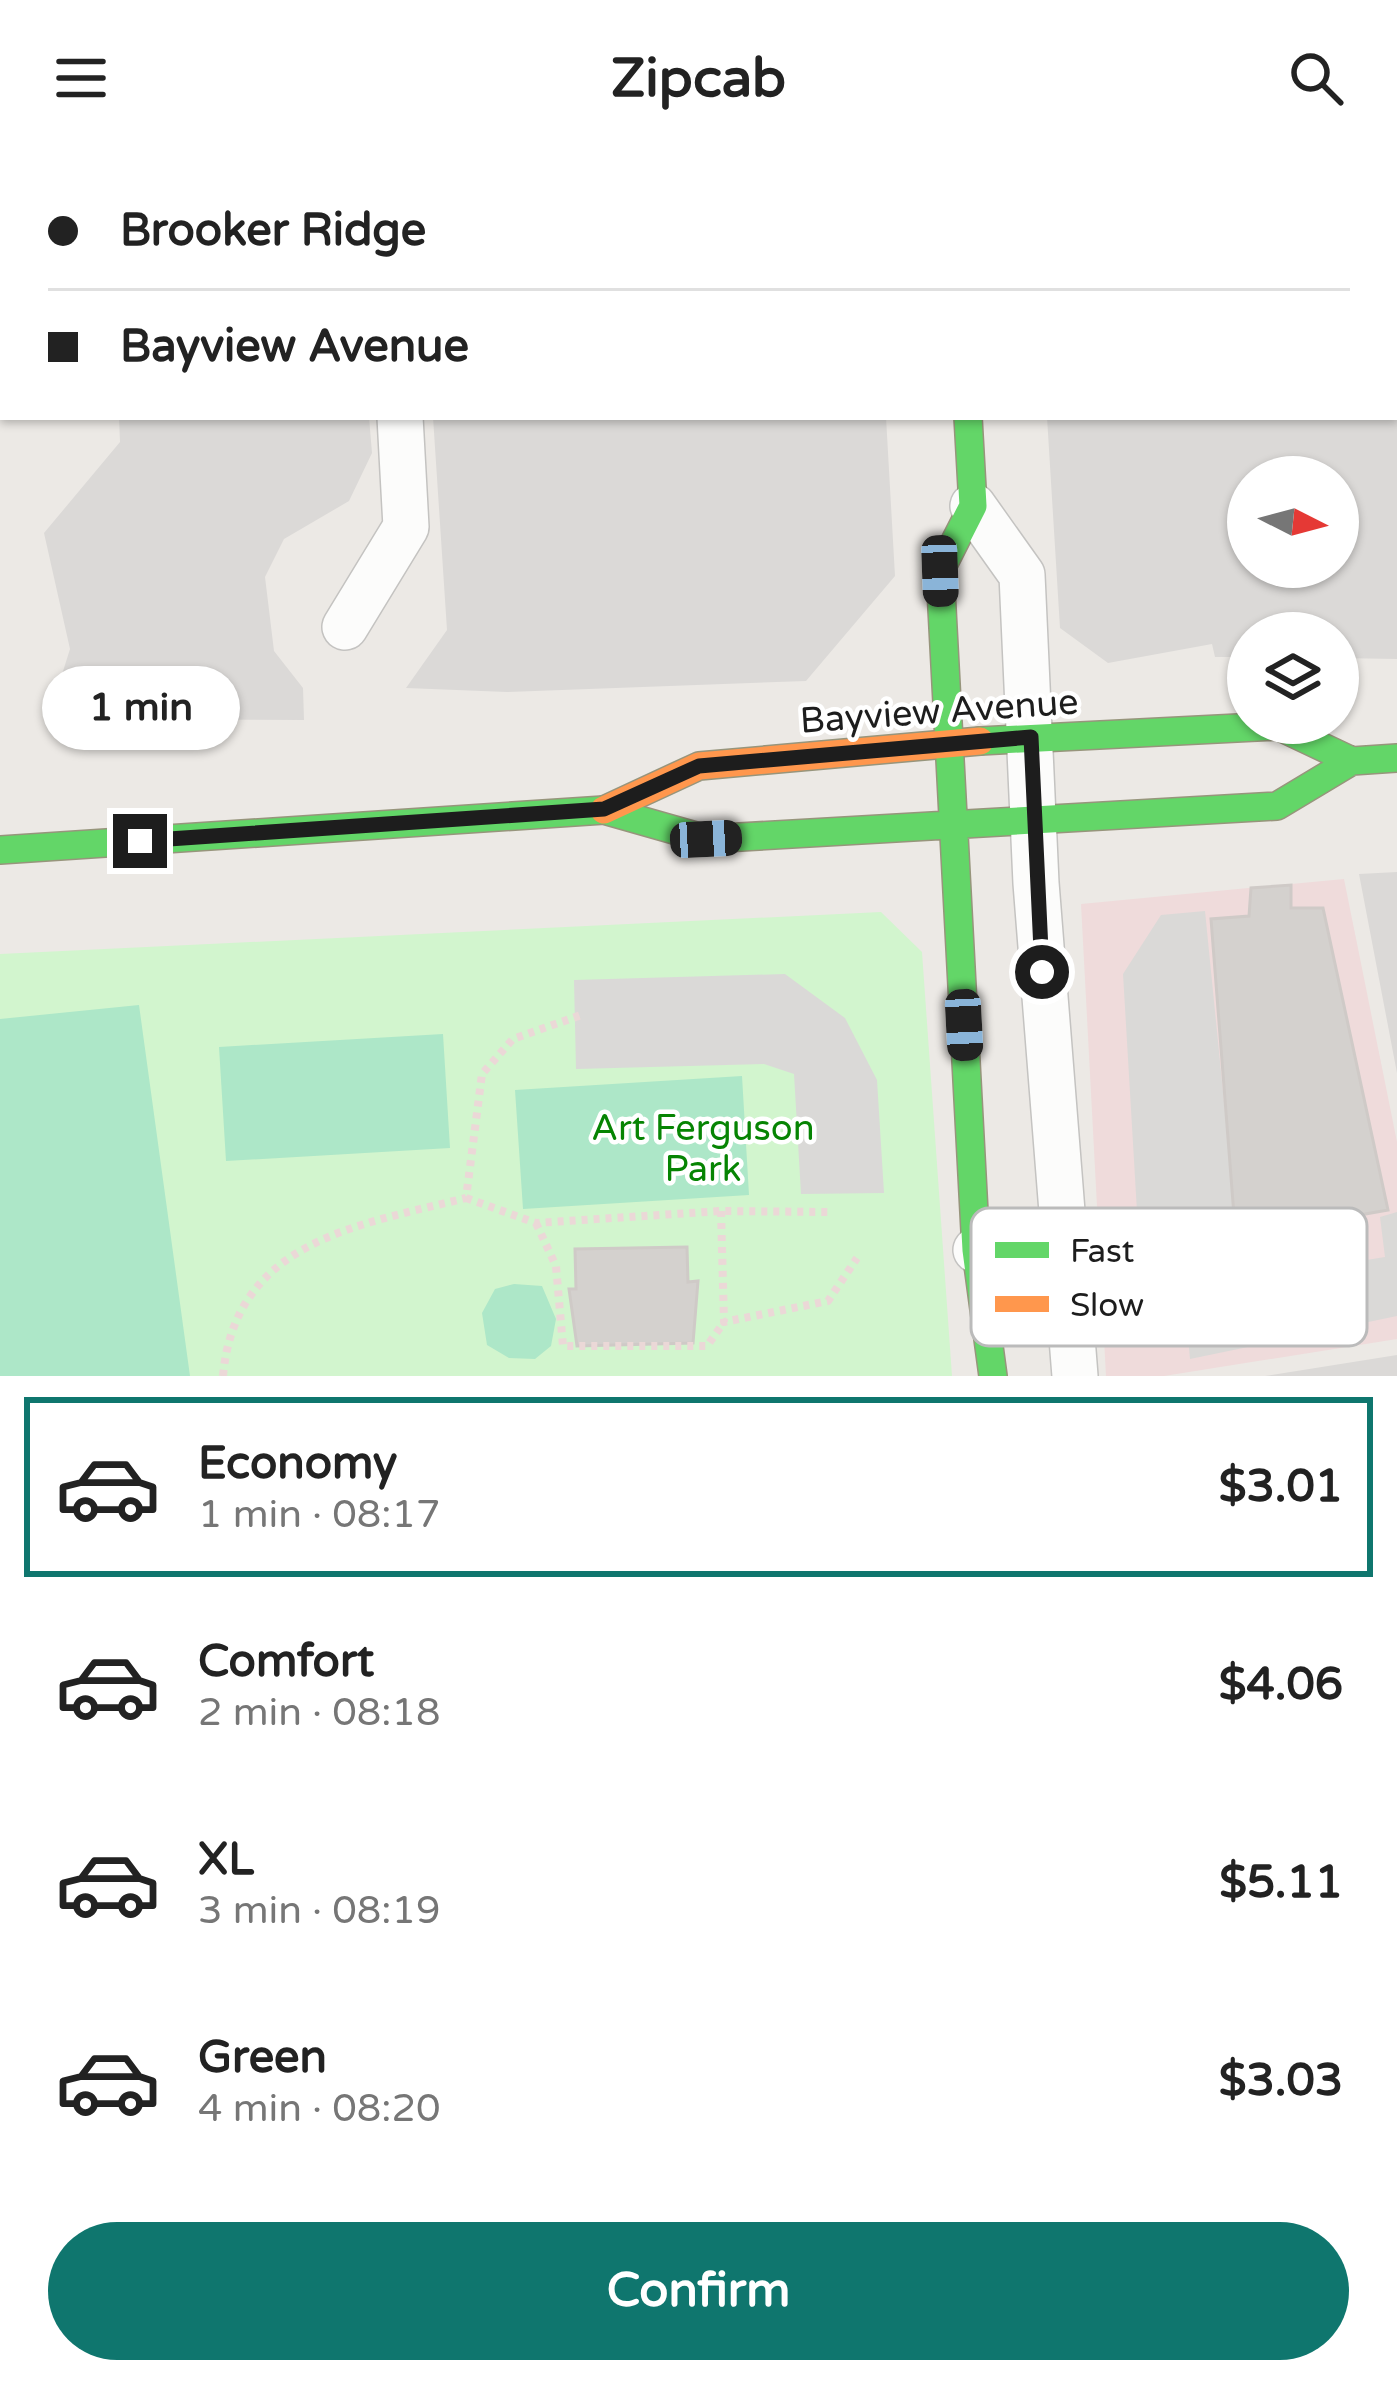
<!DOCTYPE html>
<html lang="en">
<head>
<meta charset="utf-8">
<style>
  :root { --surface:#fff; --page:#f2f2f2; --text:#222; --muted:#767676; --line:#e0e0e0; --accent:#0f766e }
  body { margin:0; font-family:"Varela Round",sans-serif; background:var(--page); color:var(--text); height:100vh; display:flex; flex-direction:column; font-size:45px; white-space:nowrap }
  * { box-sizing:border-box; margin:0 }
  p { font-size:39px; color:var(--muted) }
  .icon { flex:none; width:66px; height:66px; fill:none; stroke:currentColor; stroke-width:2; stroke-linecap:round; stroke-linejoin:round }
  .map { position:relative; height:1220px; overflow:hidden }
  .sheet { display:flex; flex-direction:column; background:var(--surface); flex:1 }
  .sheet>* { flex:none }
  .top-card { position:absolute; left:0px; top:0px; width:1398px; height:264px; box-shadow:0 3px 9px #0004; display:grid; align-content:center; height:264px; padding:0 48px; background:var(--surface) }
  .needle { width:78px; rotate:96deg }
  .buttons { position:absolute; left:1227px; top:300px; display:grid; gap:24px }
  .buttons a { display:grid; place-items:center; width:132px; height:132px; border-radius:50%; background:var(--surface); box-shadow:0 3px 9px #0004; font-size:60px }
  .end { position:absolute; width:54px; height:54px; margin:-27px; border:15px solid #1d1d1d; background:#fff; box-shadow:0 0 0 6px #fff }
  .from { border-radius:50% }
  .bubble { position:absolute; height:84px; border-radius:42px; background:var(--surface); box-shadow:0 3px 9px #0004; font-size:39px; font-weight:800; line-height:84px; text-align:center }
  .car { position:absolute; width:36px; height:72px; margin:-36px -18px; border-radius:15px; box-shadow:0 0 9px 3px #0007; background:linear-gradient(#222 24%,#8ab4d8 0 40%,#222 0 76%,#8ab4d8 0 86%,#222 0) }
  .top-card b { display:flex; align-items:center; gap:42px; height:114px; font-size:45px }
  .top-card b+b { border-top:3px solid var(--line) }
  .top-card i { width:30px; height:30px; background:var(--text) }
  ul { padding:21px 0 0; list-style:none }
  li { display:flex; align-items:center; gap:36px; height:180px; margin:0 24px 18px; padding:0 24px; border:6px solid transparent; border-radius:0px }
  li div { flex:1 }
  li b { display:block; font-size:45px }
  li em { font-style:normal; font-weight:800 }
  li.active { border-color:var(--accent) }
  li>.icon { width:108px; height:108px; stroke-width:1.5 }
  .button { display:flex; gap:24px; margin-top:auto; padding:24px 48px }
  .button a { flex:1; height:138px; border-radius:72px; background:var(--accent); color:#fff; font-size:48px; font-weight:800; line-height:138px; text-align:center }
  header { display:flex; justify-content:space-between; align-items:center; height:156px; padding:0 48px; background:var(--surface); font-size:54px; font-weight:800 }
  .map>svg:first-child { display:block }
  .residential { fill:#dbd9d7; fill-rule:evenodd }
  .commercial { fill:#efdbdb }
  .park { fill:#d2f5ce }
  .pitch { fill:#ade7c8 }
  .parking { fill:#dad9d7 }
  .building { fill:#d4d1ce; stroke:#cfcac7; stroke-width:3 }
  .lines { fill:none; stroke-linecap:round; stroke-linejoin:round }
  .street-casing { stroke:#c4c3c1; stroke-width:48 }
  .fast-casing { stroke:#97957c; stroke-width:30 }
  .slow-casing { stroke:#97957c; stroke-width:30 }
  .path { stroke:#ebd8d7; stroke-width:8; stroke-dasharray:6 6; stroke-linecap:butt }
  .street { stroke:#fcfcfb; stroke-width:45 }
  .fast { stroke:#63d668; stroke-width:27 }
  .slow { stroke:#ff974d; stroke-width:27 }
  .route { stroke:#1d1d1d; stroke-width:15 }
  .labels { text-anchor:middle; stroke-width:9; stroke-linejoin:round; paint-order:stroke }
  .street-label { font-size:36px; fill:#1d1d1d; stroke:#fff }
  .park-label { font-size:36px; fill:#068403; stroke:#fff }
  .key { fill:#fff; stroke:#bbb; stroke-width:3 }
  .key-label { font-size:33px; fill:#1d1d1d }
</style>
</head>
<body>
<header><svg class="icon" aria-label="menu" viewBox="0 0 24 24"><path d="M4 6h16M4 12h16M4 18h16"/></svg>Zipcab<svg class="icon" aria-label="search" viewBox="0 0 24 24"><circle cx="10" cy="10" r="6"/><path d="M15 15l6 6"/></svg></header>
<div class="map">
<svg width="1397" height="1220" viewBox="0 0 1397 1220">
  <rect width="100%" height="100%" fill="#ece9e5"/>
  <path class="residential" d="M 416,0 L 871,0 L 871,3 L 416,3 Z
    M 1031,0 L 1397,0 L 1397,503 L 1338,502 L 1338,477 L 1248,477 L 1248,501 L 1215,501 L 1212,488 L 1108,507 L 1060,472 L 1047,261 L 1395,261 L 1395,3 ZM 1248,321 L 1338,321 L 1338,411 L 1248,411 Z
    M 119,261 L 369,261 L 372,297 L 349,345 L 284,383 L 265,421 L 274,495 L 303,532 L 304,564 L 48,563 L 70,493 L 44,377 L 120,286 Z
    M 433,261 L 886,261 L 895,420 L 806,525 L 507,536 L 406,532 L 447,474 Z
    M 1397,716 L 1397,917 L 1359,718 Z
    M 1397,1199 L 1397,1220 L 1265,1220 Z"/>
  <path class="commercial" d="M 1344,723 L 1397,986 L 1397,1183 L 1164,1220 L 1106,1220 L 1081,748 Z"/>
  <path class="park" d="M 881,756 L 922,796 L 952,1220 L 0,1220 L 0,798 Z"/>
  <path class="pitch" d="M 139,849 L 190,1220 L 0,1220 L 0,863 Z
    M 443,878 L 450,992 L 226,1005 L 219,891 Z
    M 742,920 L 749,1039 L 523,1053 L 515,934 Z
    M 514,1128 L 542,1130 L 556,1163 L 551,1190 L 535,1203 L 509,1202 L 487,1189 L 482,1157 L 495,1133 Z"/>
  <path class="parking" d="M 1205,755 L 1237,1076 L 1217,1079 L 1219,1100 L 1244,1124 L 1385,1101 L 1380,1061 L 1397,1056 L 1397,1160 L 1190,1203 L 1187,1170 L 1144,1174 L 1123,818 L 1161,759 Z
    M 785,818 L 845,862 L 877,924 L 884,1037 L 801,1038 L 794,918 L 764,908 L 576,913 L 574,824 Z"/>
  <path class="building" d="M 1291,729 L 1291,752 L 1323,752 L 1388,1054 L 1354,1060 L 1364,1102 L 1239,1124 L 1211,763 L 1249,760 L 1251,732 Z
    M 687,1091 L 688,1126 L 698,1125 L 693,1187 L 577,1190 L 569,1133 L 576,1133 L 575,1093 Z"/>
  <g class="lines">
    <defs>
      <path id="street" d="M 386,0 L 386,3
        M 952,0 L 953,3
        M 973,350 L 1022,419 L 1036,727 L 1075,1220
        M 345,471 L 406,371 L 400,261
        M 976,1094 L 1060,1085"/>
      <path id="fast" d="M 968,261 L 973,350 L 940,415 L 976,1094 L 993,1220
        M 980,585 L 1278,570 L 1352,605
        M 0,694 L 604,654 L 706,683 L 1277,650 L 1352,605 L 1397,602"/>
      <path id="slow" d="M 604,654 L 699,610 L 980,585"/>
    </defs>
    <use href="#street" class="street-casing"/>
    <use href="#fast" class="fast-casing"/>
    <use href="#slow" class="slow-casing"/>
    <path class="path" d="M 466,1042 L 536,1067 L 721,1055 L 828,1056
      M 721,1055 L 724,1166 L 828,1145 L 857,1102
      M 536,1067 L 556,1110 L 563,1190 L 707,1190 L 724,1166
      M 223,1220 C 235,1085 358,1069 466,1042 L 482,918 L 513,883 L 584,858"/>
    <use href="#street" class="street"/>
    <use href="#fast" class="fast"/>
    <use href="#slow" class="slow"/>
  </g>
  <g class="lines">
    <path class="route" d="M 140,685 L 604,653 L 699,610 L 1031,581 L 1042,816"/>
  </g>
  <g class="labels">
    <g class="street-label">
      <text transform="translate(939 554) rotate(-4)" y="13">Bayview Avenue</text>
    </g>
    <g class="park-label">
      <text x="703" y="984">Art Ferguson<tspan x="703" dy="41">Park</tspan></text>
    </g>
  </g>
  <rect x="971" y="1052" width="396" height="138" rx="18" class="key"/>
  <rect x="995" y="1086" width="54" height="16" fill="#63d668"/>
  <rect x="995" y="1140" width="54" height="16" fill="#ff974d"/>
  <g class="key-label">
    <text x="1070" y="1106">Fast</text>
    <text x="1070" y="1160">Slow</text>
  </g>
</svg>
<div class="buttons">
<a><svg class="needle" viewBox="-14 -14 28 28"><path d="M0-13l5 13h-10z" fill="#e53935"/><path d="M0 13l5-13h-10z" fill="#767676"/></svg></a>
<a><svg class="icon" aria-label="layers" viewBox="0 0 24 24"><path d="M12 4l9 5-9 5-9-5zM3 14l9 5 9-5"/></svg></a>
</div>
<i class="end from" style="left:1042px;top:816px"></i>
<i class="end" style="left:140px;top:685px"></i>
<div class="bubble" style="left:42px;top:510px;width:198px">1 min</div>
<i class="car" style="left:940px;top:415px;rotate:178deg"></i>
<i class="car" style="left:706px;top:683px;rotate:87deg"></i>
<i class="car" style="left:964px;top:869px;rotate:177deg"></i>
<div class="top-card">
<b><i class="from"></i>Brooker Ridge</b>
<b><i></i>Bayview Avenue</b>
</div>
</div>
<section class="sheet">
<ul>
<li class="active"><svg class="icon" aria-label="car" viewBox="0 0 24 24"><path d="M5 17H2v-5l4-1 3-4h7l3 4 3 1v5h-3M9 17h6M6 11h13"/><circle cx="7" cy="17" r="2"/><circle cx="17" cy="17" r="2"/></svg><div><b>Economy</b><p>1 min · 08:17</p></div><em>$3.01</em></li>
<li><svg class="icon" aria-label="car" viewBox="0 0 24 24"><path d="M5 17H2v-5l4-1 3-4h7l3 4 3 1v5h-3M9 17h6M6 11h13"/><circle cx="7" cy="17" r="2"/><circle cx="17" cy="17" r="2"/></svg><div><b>Comfort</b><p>2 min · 08:18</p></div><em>$4.06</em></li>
<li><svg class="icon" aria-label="car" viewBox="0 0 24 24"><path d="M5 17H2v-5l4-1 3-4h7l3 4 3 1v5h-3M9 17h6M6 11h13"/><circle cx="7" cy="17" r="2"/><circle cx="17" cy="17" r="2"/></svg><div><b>XL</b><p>3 min · 08:19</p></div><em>$5.11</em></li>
<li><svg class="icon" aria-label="car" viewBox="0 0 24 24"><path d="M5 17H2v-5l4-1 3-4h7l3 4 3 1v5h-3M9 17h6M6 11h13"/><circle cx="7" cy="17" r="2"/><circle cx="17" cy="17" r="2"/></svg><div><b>Green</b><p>4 min · 08:20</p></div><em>$3.03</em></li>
</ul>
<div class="button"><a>Confirm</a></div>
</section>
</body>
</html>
